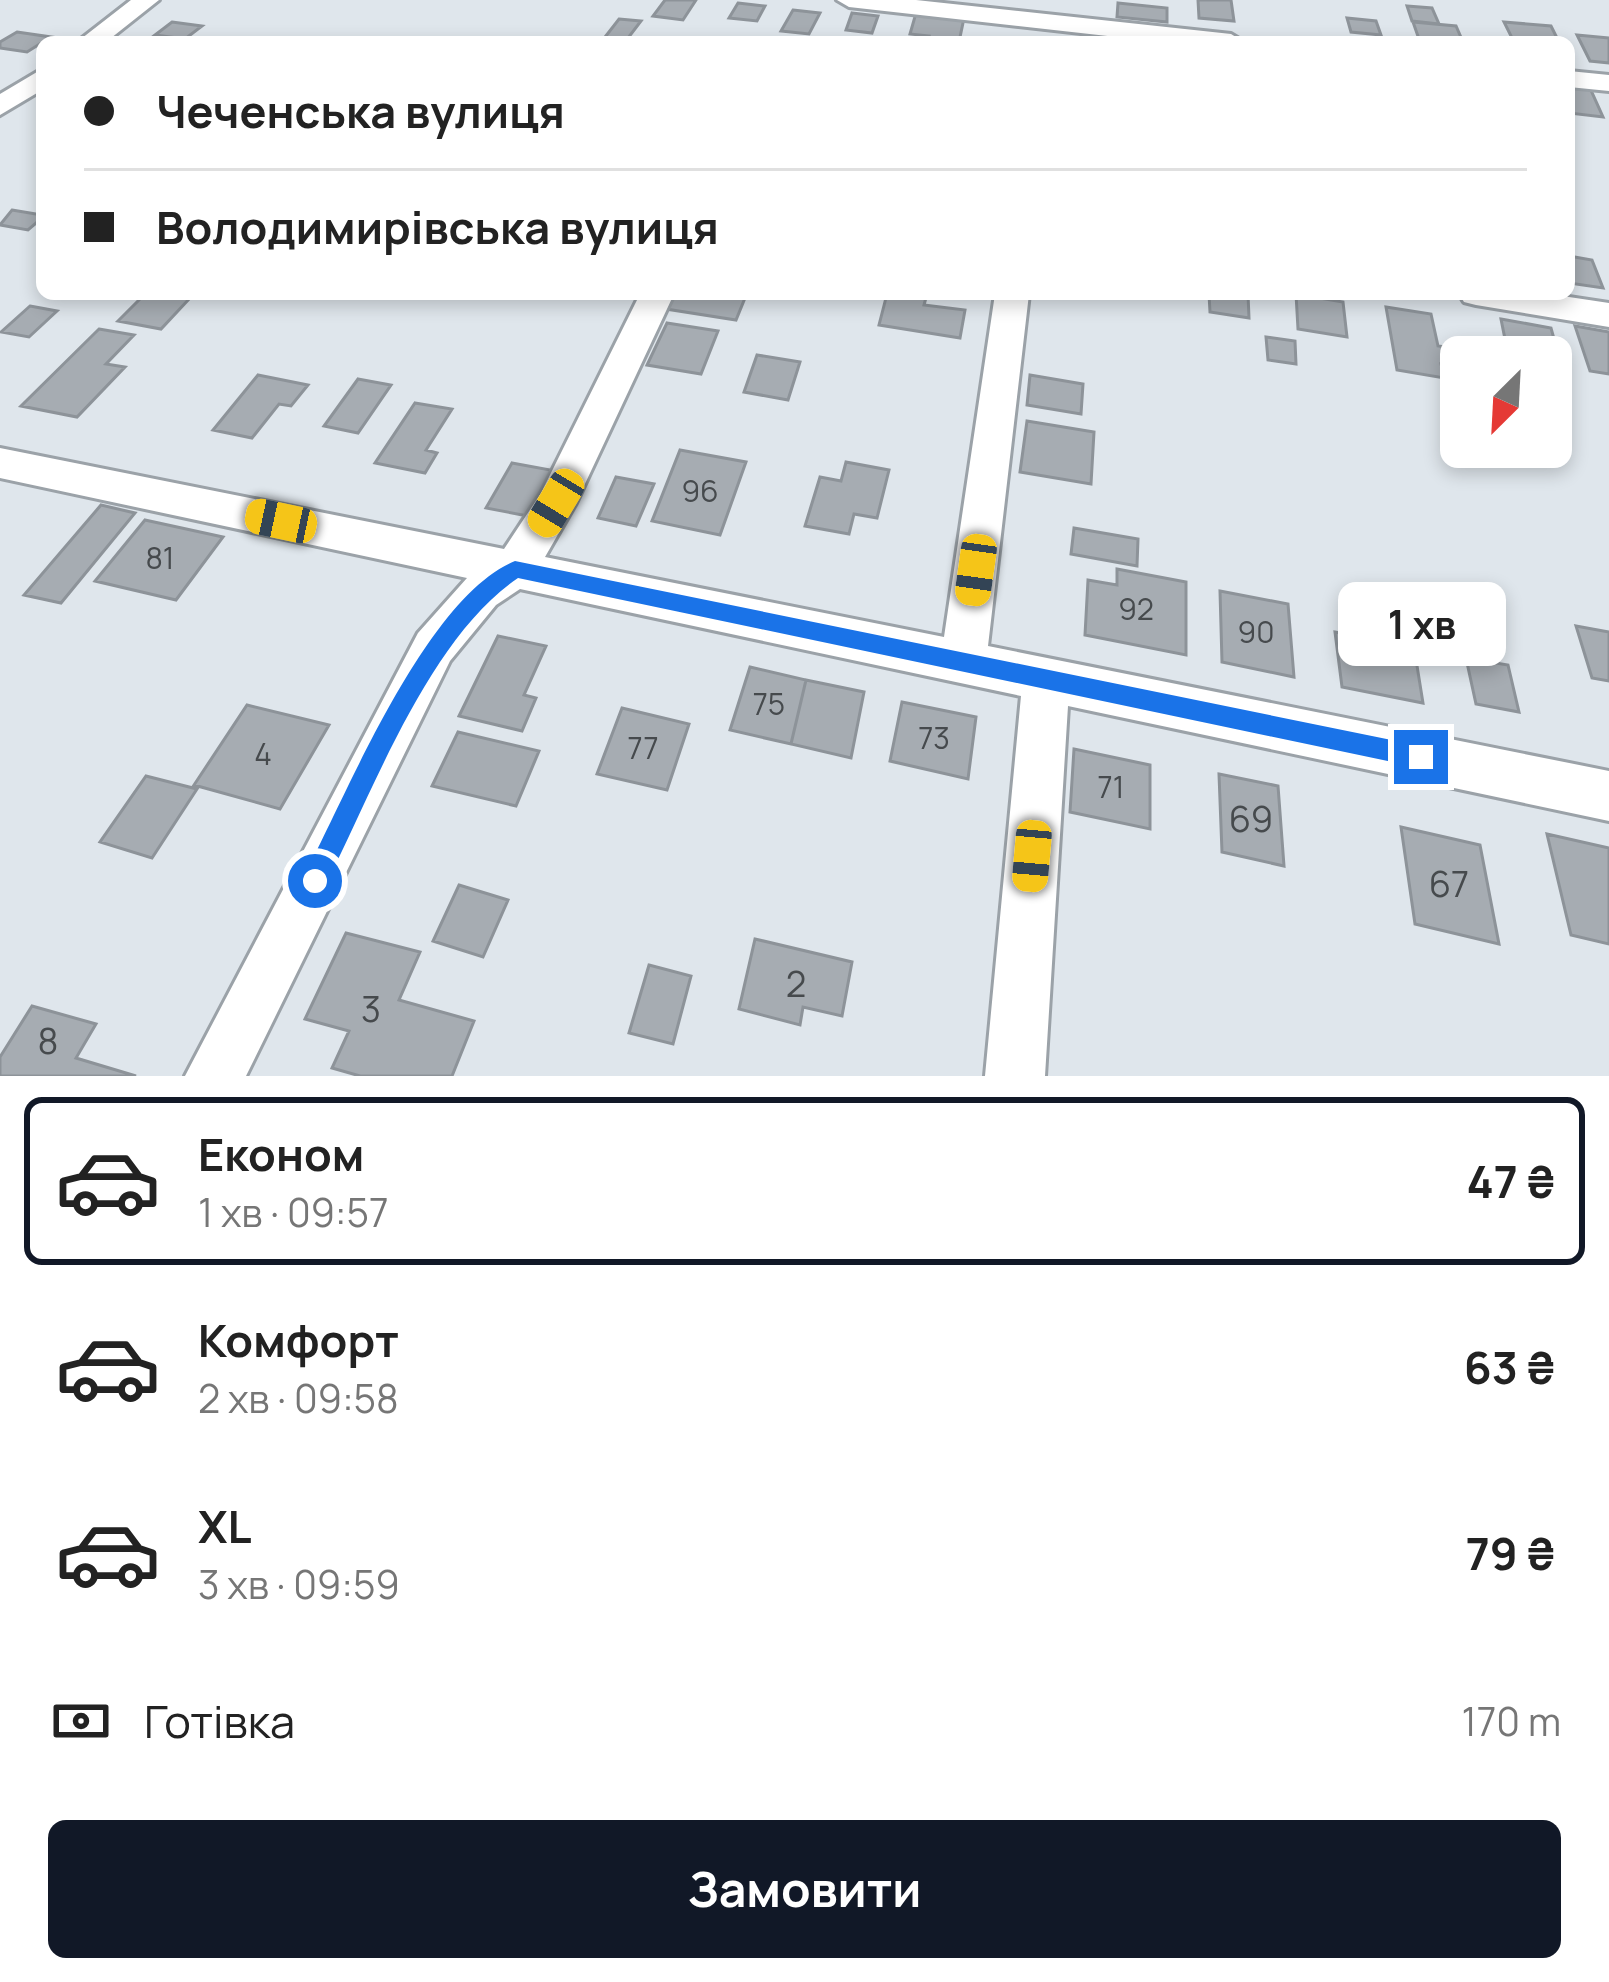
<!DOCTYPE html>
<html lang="uk">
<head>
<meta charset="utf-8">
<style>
  :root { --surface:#fff; --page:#f2f2f2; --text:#222; --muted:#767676; --line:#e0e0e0; --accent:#111827 }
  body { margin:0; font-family:Manrope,sans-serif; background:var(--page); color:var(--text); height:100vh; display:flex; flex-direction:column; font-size:45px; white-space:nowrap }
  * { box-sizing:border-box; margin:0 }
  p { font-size:39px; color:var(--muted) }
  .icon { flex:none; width:66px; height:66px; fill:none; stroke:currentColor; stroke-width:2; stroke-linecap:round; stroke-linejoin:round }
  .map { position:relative; height:1076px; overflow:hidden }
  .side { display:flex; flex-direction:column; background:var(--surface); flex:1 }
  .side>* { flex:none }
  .top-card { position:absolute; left:36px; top:36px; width:1539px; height:264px; border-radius:18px; box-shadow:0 6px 18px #0003; display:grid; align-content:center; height:264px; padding:0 48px; background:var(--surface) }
  .needle { width:78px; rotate:204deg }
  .buttons { position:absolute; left:1440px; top:336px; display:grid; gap:24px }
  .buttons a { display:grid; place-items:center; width:132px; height:132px; border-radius:18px; background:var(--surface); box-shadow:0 6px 18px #0003; font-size:60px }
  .end { position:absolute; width:54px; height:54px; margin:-27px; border:15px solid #1a73e8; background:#fff; box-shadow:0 0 0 6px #fff }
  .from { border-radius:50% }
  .bubble { position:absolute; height:84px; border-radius:18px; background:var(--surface); box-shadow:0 6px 18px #0003; font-size:39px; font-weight:700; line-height:84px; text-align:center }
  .car { position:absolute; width:36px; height:72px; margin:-36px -18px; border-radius:15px; box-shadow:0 0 9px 3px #0007; background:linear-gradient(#f5c518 24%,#345 0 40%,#f5c518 0 76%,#345 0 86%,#f5c518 0) }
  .top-card b { display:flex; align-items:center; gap:42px; height:114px; font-size:45px }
  .top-card b+b { border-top:3px solid var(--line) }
  .top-card i { width:30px; height:30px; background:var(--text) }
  ul { padding:21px 0 0; list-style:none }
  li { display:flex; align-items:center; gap:36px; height:168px; margin:0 24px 18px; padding:0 24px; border:6px solid transparent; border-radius:18px }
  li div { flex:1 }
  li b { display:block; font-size:45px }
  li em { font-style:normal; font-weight:700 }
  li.on { border-color:var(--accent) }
  li>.icon { width:108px; height:108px; stroke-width:1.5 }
  .pay { display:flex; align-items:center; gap:30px; height:132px; padding:0 48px; font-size:45px }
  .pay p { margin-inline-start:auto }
  .button { display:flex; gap:24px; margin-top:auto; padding:24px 48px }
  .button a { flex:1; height:138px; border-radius:18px; background:var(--accent); color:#fff; font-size:48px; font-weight:700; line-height:138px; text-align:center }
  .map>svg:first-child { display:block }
  .building { fill:#a6acb2; stroke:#8d9399; stroke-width:3 }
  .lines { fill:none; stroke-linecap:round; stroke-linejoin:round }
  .minor-casing { stroke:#9ba2a8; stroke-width:6 }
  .minor { fill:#fff; fill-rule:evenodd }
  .route { fill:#1a73e8 }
  .labels { text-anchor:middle; stroke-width:10; stroke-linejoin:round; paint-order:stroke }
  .number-label { font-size:30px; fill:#464a4d }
  .near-number-label { font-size:36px; fill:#464a4d }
</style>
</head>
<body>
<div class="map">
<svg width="1609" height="1076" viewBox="0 0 1609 1076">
  <rect width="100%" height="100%" fill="#dfe6ec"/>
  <path class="building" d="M 665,0 L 696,0 L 683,20 L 653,16 Z
    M 1198,0 L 1231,0 L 1234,21 L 1199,18 Z
    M 738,3 L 765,6 L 757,21 L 729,18 Z
    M 1118,3 L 1167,8 L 1167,22 L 1117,17 Z
    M 1407,6 L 1432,8 L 1439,24 L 1412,21 Z
    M 793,10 L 820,13 L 809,34 L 781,31 Z
    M 852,13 L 878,16 L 872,33 L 846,30 Z
    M 916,13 L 964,18 L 959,42 L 927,42 L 929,36 L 910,34 Z
    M 1347,18 L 1376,21 L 1381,35 L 1351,32 Z
    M 619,19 L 641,21 L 625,42 L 602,41 Z
    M 172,22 L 202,26 L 185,39 L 155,35 Z
    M 1413,22 L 1456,26 L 1463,42 L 1420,42 Z
    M 1504,22 L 1551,26 L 1559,42 L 1514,42 Z
    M 17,32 L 51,37 L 27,52 L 0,48 L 0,42 Z
    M 1577,35 L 1609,38 L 1609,63 L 1590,61 Z
    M 1569,84 L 1589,86 L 1603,117 L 1569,113 Z
    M 12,210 L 42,215 L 42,218 L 28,230 L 0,225 Z
    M 1569,256 L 1592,260 L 1603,288 L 1569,283 Z
    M 145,294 L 169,294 L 190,298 L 161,329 L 118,321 Z
    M 673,294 L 718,294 L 745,298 L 736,320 L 666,309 Z
    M 887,294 L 927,294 L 924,305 L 965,310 L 960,338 L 879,325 Z
    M 1209,294 L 1248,294 L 1249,318 L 1210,312 Z
    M 1296,294 L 1343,302 L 1347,337 L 1298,329 Z
    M 30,306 L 57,311 L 29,337 L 1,332 Z
    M 1386,307 L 1431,314 L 1438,346 L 1447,347 L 1451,365 L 1441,364 L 1444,378 L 1397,370 Z
    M 1501,319 L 1551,328 L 1561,364 L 1551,362 L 1551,357 L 1508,354 Z
    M 667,323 L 718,331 L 701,374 L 647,365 Z
    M 1575,326 L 1609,332 L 1609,374 L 1590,371 Z
    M 99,329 L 134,335 L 106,364 L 125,367 L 77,417 L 21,406 Z
    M 1266,337 L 1295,341 L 1296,364 L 1268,360 Z
    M 757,355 L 800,362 L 788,400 L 744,392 Z
    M 258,375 L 308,385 L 291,406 L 279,404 L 252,438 L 213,430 Z
    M 1030,375 L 1083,384 L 1081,414 L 1027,405 Z
    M 358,379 L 391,385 L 358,433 L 324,426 Z
    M 415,403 L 452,409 L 426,450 L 437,453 L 425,473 L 375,463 Z
    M 1027,421 L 1094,432 L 1091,484 L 1020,472 Z
    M 680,450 L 746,462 L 720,535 L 652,521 Z
    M 846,462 L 889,470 L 877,518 L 854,514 L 849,534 L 805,526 L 820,477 L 841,481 Z
    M 512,463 L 556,471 L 533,517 L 486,508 Z
    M 616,477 L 654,484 L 636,526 L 598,518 Z
    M 101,505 L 135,513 L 61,603 L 24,595 Z
    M 145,520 L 223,537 L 176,600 L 95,581 Z
    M 1074,528 L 1138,539 L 1137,566 L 1071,554 Z
    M 1117,569 L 1186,582 L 1186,655 L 1085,635 L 1088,580 L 1117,585 Z
    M 1220,591 L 1288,604 L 1294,677 L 1222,662 Z
    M 1576,626 L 1609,632 L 1609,681 L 1592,678 Z
    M 1335,632 L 1414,647 L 1423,703 L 1342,687 Z
    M 498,636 L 546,646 L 524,695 L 536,698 L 522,731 L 459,716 Z
    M 1466,658 L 1508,665 L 1519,712 L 1476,704 Z
    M 750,667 L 806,680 L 791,744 L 730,730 Z
    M 806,680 L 864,692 L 851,758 L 791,744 Z
    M 902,702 L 976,717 L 968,779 L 890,761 Z
    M 247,705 L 329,725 L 280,809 L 194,785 Z
    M 622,708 L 689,724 L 667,790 L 597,774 Z
    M 458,732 L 539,751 L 516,806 L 432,786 Z
    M 1074,749 L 1150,765 L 1150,829 L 1070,812 Z
    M 1219,774 L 1278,786 L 1284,866 L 1222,852 Z
    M 146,776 L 197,789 L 152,858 L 100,842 Z
    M 1401,827 L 1480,845 L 1499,944 L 1415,924 Z
    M 1547,834 L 1609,848 L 1609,944 L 1571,935 Z
    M 459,885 L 508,900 L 483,957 L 433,941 Z
    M 346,933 L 420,952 L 399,1000 L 474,1021 L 452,1076 L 360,1076 L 332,1068 L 349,1031 L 305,1019 Z
    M 755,939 L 852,962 L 842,1016 L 803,1007 L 800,1025 L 739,1009 Z
    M 649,965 L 691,976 L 673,1044 L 629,1033 Z
    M 32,1006 L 96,1024 L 76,1058 L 136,1076 L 0,1076 L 0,1057 Z"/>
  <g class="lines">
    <defs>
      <path id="minor" d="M 131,0 L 159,0 L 106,42 L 77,42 Z
        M 837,0 L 916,0 L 1231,34 L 1244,42 L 1161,42 L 849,7 Z
        M 42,69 L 42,90 L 0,115 L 0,94 Z
        M 1569,71 L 1609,75 L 1609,91 L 1569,87 Z
        M 640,294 L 674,294 L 576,503 L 545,557 L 944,637 L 995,294 L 1029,294 L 988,646 L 1609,771 L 1609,821 L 1068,706 L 1045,1076 L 985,1076 L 1021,696 L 520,589 L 496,605 L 450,661 L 246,1076 L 185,1076 L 418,633 L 467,578 L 0,478 L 0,448 L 504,549 L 541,493 Z
        M 1459,294 L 1549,294 L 1609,303 L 1609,327 L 1476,305 L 1464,302 Z"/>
    </defs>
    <use href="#minor" class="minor-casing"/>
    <use href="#minor" class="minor"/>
  </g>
  <path class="route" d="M 515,561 L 1421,746 L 1433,757 L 1421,768 L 518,578 C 428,639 373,792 323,890 L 315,893 L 306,890 L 302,881 L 306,872 C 350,787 427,597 515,561 Z"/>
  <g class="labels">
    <g class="number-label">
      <text x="700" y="502">96</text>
      <text x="160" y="569">81</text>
      <text x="1136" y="620">92</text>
      <text x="1256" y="643">90</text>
      <text x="769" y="715">75</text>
      <text x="934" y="749">73</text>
      <text x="643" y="759">77</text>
      <text x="263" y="765">4</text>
      <text x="1111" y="798">71</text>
    </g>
    <g class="near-number-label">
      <text x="1251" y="832">69</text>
      <text x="1449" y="897">67</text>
      <text x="796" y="997">2</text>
      <text x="371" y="1022">3</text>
      <text x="48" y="1054">8</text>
    </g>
  </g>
</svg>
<div class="buttons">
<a><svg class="needle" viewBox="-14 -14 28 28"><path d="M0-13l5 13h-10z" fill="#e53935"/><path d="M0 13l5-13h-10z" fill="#767676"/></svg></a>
</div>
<i class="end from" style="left:315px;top:881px"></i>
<i class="end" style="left:1421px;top:757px"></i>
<div class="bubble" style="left:1338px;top:582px;width:168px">1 хв</div>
<i class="car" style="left:556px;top:503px;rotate:211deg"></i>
<i class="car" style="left:281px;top:521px;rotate:282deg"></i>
<i class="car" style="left:976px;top:570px;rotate:188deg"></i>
<i class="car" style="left:1032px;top:856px;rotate:185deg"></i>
<div class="top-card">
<b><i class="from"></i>Чеченська вулиця</b>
<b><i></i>Володимирівська вулиця</b>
</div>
</div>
<section class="side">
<ul>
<li class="on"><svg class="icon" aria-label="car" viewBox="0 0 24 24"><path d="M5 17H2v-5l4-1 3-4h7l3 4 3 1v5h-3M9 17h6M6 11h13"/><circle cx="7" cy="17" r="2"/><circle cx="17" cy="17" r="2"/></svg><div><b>Економ</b><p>1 хв · 09:57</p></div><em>47 ₴</em></li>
<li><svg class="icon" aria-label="car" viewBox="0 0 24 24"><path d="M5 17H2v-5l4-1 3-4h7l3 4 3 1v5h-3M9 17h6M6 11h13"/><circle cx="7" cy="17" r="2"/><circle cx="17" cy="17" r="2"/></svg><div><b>Комфорт</b><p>2 хв · 09:58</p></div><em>63 ₴</em></li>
<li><svg class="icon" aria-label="car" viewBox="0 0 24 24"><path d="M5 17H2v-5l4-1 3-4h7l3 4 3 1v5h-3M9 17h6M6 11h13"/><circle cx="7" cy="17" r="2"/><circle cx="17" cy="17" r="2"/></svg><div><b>XL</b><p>3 хв · 09:59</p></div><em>79 ₴</em></li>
</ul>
<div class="pay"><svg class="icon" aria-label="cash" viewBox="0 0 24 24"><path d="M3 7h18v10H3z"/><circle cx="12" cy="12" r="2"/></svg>Готівка<p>170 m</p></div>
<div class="button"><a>Замовити</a></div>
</section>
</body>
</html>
